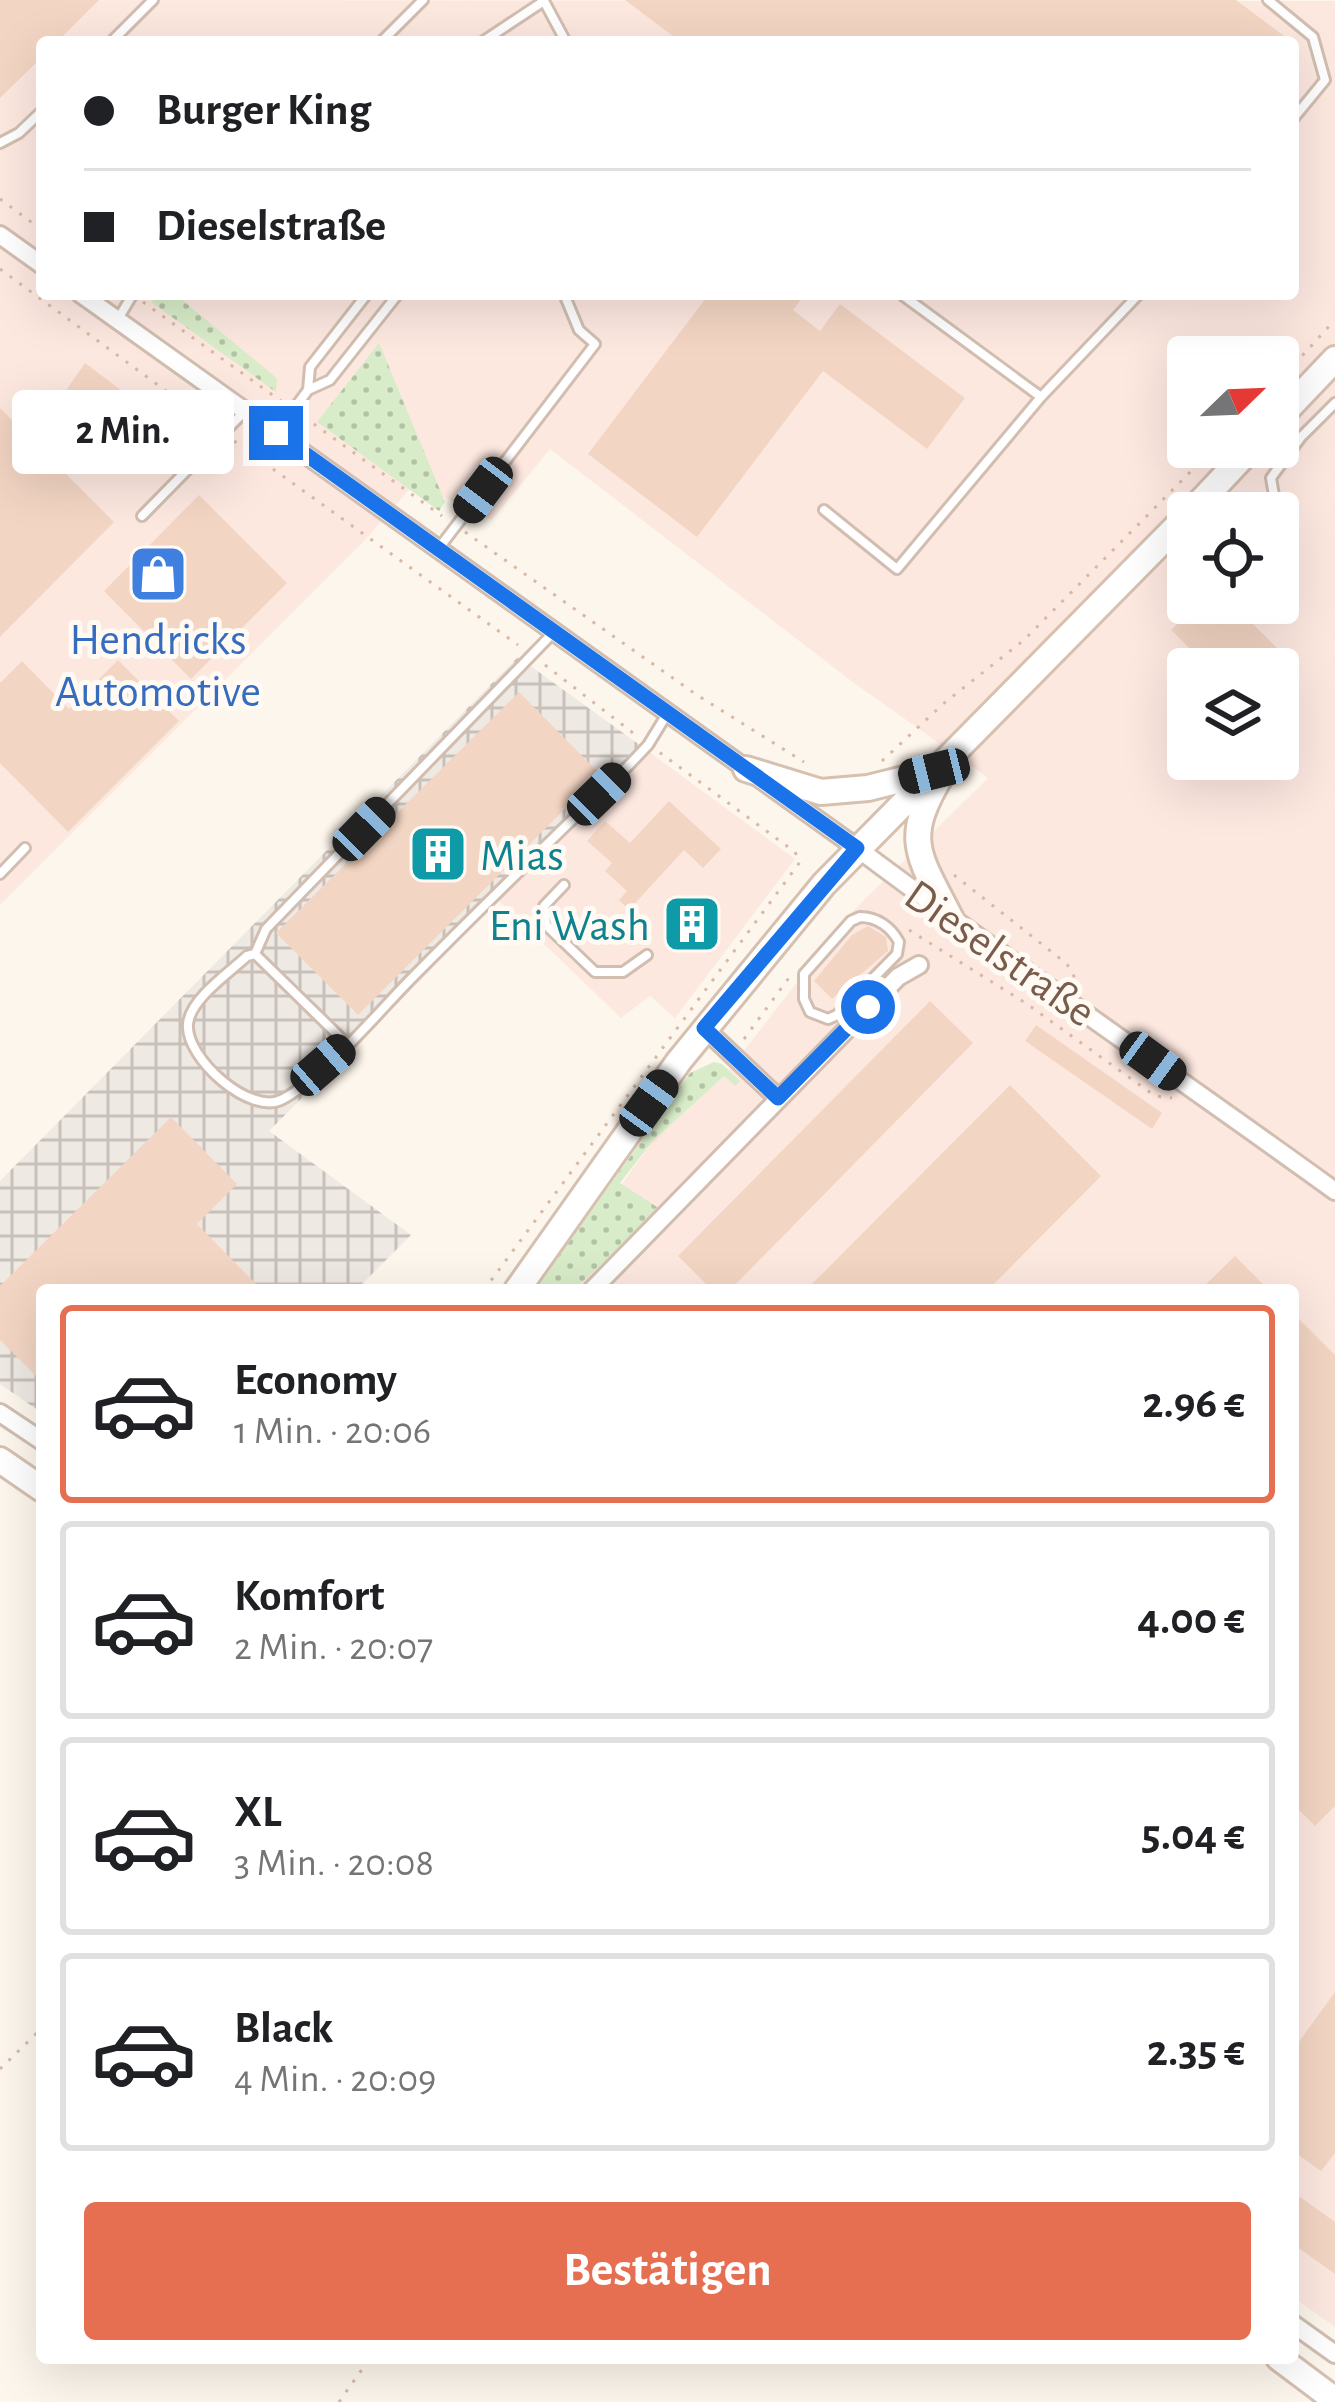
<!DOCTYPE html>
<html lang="de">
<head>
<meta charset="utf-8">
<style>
  :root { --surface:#fff; --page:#f6f6f6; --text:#202124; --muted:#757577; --line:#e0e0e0; --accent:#e76f51 }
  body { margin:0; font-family:"Alegreya Sans",sans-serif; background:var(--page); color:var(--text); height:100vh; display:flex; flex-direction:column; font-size:45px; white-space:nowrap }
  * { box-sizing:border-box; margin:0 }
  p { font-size:39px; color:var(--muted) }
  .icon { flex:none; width:66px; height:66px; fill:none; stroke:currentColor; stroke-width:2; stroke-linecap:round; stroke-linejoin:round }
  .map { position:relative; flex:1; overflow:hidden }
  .side { position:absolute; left:36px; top:1284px; width:1263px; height:1080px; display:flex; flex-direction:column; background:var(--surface); border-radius:12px; box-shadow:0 12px 48px #0002 }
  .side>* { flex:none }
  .top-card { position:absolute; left:36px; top:36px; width:1263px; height:264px; border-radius:12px; box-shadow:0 12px 48px #0002; display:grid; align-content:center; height:264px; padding:0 48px; background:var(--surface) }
  .needle { width:78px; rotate:67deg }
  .tools { position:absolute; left:1167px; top:336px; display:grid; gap:24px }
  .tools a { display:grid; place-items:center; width:132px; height:132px; border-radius:12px; background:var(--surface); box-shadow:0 12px 48px #0002; font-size:60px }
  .end { position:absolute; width:54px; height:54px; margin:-27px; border:15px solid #1a73e8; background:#fff; box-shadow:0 0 0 6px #fff }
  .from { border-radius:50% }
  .bubble { position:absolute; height:84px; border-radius:12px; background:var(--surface); box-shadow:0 12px 48px #0002; font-size:39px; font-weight:700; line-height:84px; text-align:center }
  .car { position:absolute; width:36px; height:72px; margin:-36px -18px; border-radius:15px; box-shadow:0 0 9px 3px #0007; background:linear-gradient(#222 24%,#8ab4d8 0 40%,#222 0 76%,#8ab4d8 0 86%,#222 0) }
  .top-card b { display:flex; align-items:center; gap:42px; height:114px; font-size:45px }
  .top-card b+b { border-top:3px solid var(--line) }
  .top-card i { width:30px; height:30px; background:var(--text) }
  ul { padding:21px 0 0; list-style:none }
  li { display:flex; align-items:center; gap:36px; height:198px; margin:0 24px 18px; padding:0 24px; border:6px solid var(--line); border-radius:12px }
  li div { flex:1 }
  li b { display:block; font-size:45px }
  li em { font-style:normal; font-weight:700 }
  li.current { border-color:var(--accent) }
  li>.icon { width:108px; height:108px; stroke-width:1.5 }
  .button { display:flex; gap:24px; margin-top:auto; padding:24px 48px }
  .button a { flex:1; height:138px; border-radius:12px; background:var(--accent); color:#fff; font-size:48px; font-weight:700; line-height:138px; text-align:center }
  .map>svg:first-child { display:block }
  .commercial { fill:#fde8e0; fill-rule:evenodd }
  .industrial { fill:url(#industrial-grid) }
  .grass { fill:url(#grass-dots) }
  .building { fill:#f3d5c3 }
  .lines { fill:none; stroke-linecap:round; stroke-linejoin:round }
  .lane-casing { stroke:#d1beb0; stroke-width:14 }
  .street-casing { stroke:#d1beb0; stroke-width:22 }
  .secondary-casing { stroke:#d6c0b0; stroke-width:30 }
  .path { stroke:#d9b8a5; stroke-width:3; stroke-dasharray:3 9; stroke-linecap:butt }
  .lane { stroke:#fff; stroke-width:8 }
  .street { stroke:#fff; stroke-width:16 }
  .secondary { stroke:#fff; stroke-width:24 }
  .route { stroke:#1a73e8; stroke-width:15 }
  .labels { text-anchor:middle; stroke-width:10; stroke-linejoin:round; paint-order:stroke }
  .shop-label { font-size:45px; fill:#366cbe; stroke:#fffaf3 }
  .culture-label { font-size:45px; fill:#0d838f; stroke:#fffaf3; text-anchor:start }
  .street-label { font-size:45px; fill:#7a5c4d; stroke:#fffaf3 }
</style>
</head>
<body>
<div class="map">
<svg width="1335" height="2402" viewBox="0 0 1335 2402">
  <defs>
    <pattern id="industrial-grid" width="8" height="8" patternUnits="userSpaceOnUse" patternTransform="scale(3)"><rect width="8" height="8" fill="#efe9e4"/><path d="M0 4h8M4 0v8" fill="none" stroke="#c7c0bb"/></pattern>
    <pattern id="grass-dots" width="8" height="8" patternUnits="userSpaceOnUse" patternTransform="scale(3)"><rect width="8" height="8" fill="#d8ecc9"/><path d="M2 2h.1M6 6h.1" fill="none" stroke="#b4c2a5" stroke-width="1.8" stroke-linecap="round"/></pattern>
  </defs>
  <rect width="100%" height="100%" fill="#fdf6ec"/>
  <path class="commercial" d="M 0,0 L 1335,1 L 1335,2327 L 1293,2297 L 1293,1290 L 580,1290 L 568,1259 L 652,1142 L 725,1075 L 852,912 L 988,778 L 850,680 L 550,449 L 492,520 L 415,483 L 362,543 L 0,905 ZM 42,42 L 1293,42 L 1293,294 L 42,294 ZM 1188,357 L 1278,357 L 1278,447 L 1188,447 ZM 1188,513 L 1278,513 L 1278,603 L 1188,603 ZM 1188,669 L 1278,669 L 1278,759 L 1188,759 Z
    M 648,751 L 795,859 L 675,1018 L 650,996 L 621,1018 L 498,900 Z"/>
  <path class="industrial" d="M 518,657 L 648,751 L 269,1131 L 411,1235 L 356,1290 L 42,1290 L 42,1413 L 0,1384 L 0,1181 Z"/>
  <path class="grass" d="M 159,294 L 175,294 L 273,375 L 277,380 L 276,392 L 151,302 Z
    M 379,343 L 445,502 L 439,511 L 317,422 Z
    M 714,1062 L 722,1064 L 740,1081 L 735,1086 L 724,1076 L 652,1142 L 620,1183 L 660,1209 L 574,1290 L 535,1290 L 690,1073 Z"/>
  <path class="building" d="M 0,0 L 99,0 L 57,42 L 42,42 L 42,57 L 0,98 Z
    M 625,0 L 1236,0 L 1292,42 L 681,42 Z
    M 709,294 L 805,294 L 793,310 L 820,331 L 840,304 L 965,398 L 927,449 L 823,371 L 697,537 L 588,454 Z
    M 85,363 L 166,424 L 135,465 L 55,406 Z
    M 0,408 L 114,522 L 0,637 Z
    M 199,495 L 287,583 L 191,679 L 104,591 Z
    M 1199,603 L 1232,603 L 1283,654 L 1269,669 L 1210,669 L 1171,630 Z
    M 118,660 L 179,721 L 68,832 L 0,763 L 0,683 L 22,661 L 69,709 Z
    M 519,692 L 600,774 L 358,1015 L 276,933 Z
    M 669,801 L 721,849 L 703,868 L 684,850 L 629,910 L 619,900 L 627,891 L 605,871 L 612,863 L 587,841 L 605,821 L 630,843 Z
    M 868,926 L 886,937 L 888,951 L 832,999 L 814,981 L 852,935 Z
    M 930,1001 L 973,1043 L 730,1290 L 712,1290 L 678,1256 Z
    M 1036,1025 L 1162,1113 L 1152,1129 L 1025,1041 Z
    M 1010,1085 L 1101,1176 L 988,1290 L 806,1290 Z
    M 171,1117 L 237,1184 L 197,1224 L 262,1290 L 42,1290 L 42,1382 L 0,1340 L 0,1286 Z
    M 1235,1256 L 1269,1290 L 1200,1290 Z
    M 1293,1313 L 1335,1355 L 1335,1806 L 1315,1826 L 1293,1804 Z
    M 1335,1992 L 1335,2153 L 1321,2171 L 1293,2151 L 1293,2050 Z
    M 1293,2192 L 1335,2222 L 1335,2274 L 1293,2244 Z"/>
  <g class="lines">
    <defs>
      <path id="lane" d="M 1268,0 L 1313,37 L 1325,80 L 1293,119
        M 544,1 L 566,42
        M 111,42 L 153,0
        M 381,42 L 423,0
        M 482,42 L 544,1
        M 0,143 L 19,133 L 42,111
        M 901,294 L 1041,397 L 1139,294
        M 118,319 L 133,294
        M 308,390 L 310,367 L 367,294
        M 277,432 L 308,390 L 330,380 L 398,294
        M 824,510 L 897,569 L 1041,397
        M 1277,513 L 1271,478 L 1301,437 L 1335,403
        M 142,516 L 245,411
        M 1278,517 L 1292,542
        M 439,548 L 595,344 L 579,330 L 564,294
        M 0,874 L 25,848
        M 564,885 L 544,906 L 546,925 L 595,972 L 623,972 L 647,955
        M 860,917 C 877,917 891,927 899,942 L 897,954 L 837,1015 L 828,1019 L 810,1012 L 804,999 L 804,974 L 851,921 Z
        M 255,954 L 266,929 L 554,632
        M 347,1044 L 255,954 L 247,956 C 230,972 190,999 188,1024 C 185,1058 251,1117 283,1099 C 325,1076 375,1016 409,981 C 482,907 556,835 630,764 L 648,745 L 667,714"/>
      <path id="street" d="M 0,235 L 42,265
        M 81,294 L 857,848 C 1014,966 1176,1076 1335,1191
        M 704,1028 L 778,1098
        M 592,1290 L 898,977 L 919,965
        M 0,1413 L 42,1441
        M 1293,2324 L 1335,2354"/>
      <path id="secondary" d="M 1278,419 L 1335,359
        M 1190,513 L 1252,447
        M 746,769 L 821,792 L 868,788 L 932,772
        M 942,774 C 901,841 919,855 951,919
        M 517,1290 L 679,1061 L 824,884 L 1188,515
        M 0,1460 L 42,1489
        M 1279,2358 L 1335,2400"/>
    </defs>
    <use href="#lane" class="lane-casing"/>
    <use href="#street" class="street-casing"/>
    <use href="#secondary" class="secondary-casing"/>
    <path class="path" d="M 0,199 L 42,230
      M 0,269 L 211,424
      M 143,302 L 281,401
      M 1278,382 L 1335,320
      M 304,417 L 442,516
      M 234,441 L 518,645
      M 465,532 L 697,695 L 804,762
      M 545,665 L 637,736
      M 882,761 L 943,704 L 1024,640 L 1215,447
      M 954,875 L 1067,964 L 1080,987
      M 909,930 L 1027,1004 L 1155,1096 L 1172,1098
      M 744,1039 L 791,975
      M 484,1290 L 800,862 L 795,852 L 659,752
      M 0,2069 L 42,2028
      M 339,2402 L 370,2358"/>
    <use href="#lane" class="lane"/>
    <use href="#street" class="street"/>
    <use href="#secondary" class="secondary"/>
  </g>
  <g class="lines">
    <path class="route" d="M 276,433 L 857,848 L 704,1028 L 778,1098 L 868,1007"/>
  </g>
  <defs>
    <symbol id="shop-square" viewBox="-11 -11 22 22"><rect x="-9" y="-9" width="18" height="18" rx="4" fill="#3f7fe0" stroke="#fffaf3"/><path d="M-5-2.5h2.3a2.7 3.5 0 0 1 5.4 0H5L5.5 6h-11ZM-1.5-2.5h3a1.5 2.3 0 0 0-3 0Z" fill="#fff"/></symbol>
    <symbol id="building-square" viewBox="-11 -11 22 22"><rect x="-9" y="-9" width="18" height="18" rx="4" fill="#0f9aa8" stroke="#fffaf3"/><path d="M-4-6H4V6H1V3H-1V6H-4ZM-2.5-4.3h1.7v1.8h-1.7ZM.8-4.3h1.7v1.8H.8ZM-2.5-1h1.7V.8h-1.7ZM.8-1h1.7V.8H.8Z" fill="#fff"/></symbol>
  </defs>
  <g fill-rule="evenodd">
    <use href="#shop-square" x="125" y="541" width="66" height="66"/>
    <use href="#building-square" x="405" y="821" width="66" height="66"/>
    <use href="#building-square" x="659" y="891" width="66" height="66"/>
  </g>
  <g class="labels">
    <g class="shop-label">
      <text x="158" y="654">Hendricks<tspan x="158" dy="52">Automotive</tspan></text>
    </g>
    <g class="culture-label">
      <text x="480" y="870">Mias</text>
      <text x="650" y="940" text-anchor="end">Eni Wash</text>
    </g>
    <g class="street-label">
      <text transform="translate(1001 952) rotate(35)" y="16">Dieselstraße</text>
    </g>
  </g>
</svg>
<div class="tools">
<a><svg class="needle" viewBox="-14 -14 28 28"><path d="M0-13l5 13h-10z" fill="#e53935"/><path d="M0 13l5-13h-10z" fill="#757577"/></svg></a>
<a><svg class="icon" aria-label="locate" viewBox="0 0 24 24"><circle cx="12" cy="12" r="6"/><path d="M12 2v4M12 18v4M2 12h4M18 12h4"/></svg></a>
<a><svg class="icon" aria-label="layers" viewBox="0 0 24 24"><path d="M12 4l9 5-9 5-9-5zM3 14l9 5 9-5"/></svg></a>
</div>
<i class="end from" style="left:868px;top:1007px"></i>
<i class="end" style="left:276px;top:433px"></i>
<div class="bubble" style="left:12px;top:390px;width:222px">2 Min.</div>
<i class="car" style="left:483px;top:490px;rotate:217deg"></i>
<i class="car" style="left:934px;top:771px;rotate:256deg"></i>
<i class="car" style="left:599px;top:794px;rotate:46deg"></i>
<i class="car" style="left:364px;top:829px;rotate:44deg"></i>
<i class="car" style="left:1153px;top:1061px;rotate:126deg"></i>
<i class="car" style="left:323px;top:1065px;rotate:49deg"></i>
<i class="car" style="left:649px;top:1103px;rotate:36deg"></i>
<div class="top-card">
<b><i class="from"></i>Burger King</b>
<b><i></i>Dieselstraße</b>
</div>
<section class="side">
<ul>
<li class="current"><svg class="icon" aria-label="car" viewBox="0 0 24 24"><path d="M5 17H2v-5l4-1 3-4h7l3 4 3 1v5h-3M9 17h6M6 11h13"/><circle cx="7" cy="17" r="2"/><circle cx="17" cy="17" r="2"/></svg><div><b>Economy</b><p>1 Min. · 20:06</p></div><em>2.96 €</em></li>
<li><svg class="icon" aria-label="car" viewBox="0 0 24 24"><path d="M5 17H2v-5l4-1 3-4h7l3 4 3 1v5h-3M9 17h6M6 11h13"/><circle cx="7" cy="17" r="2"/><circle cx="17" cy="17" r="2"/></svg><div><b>Komfort</b><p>2 Min. · 20:07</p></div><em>4.00 €</em></li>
<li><svg class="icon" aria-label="car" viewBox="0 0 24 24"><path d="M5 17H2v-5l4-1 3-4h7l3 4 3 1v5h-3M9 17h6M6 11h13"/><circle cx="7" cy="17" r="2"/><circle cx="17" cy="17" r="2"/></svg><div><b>XL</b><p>3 Min. · 20:08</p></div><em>5.04 €</em></li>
<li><svg class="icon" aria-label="car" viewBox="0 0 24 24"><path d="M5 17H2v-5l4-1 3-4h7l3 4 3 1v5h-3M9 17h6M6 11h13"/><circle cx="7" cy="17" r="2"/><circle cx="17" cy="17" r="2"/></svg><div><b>Black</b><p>4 Min. · 20:09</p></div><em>2.35 €</em></li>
</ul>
<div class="button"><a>Bestätigen</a></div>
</section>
</div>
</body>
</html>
